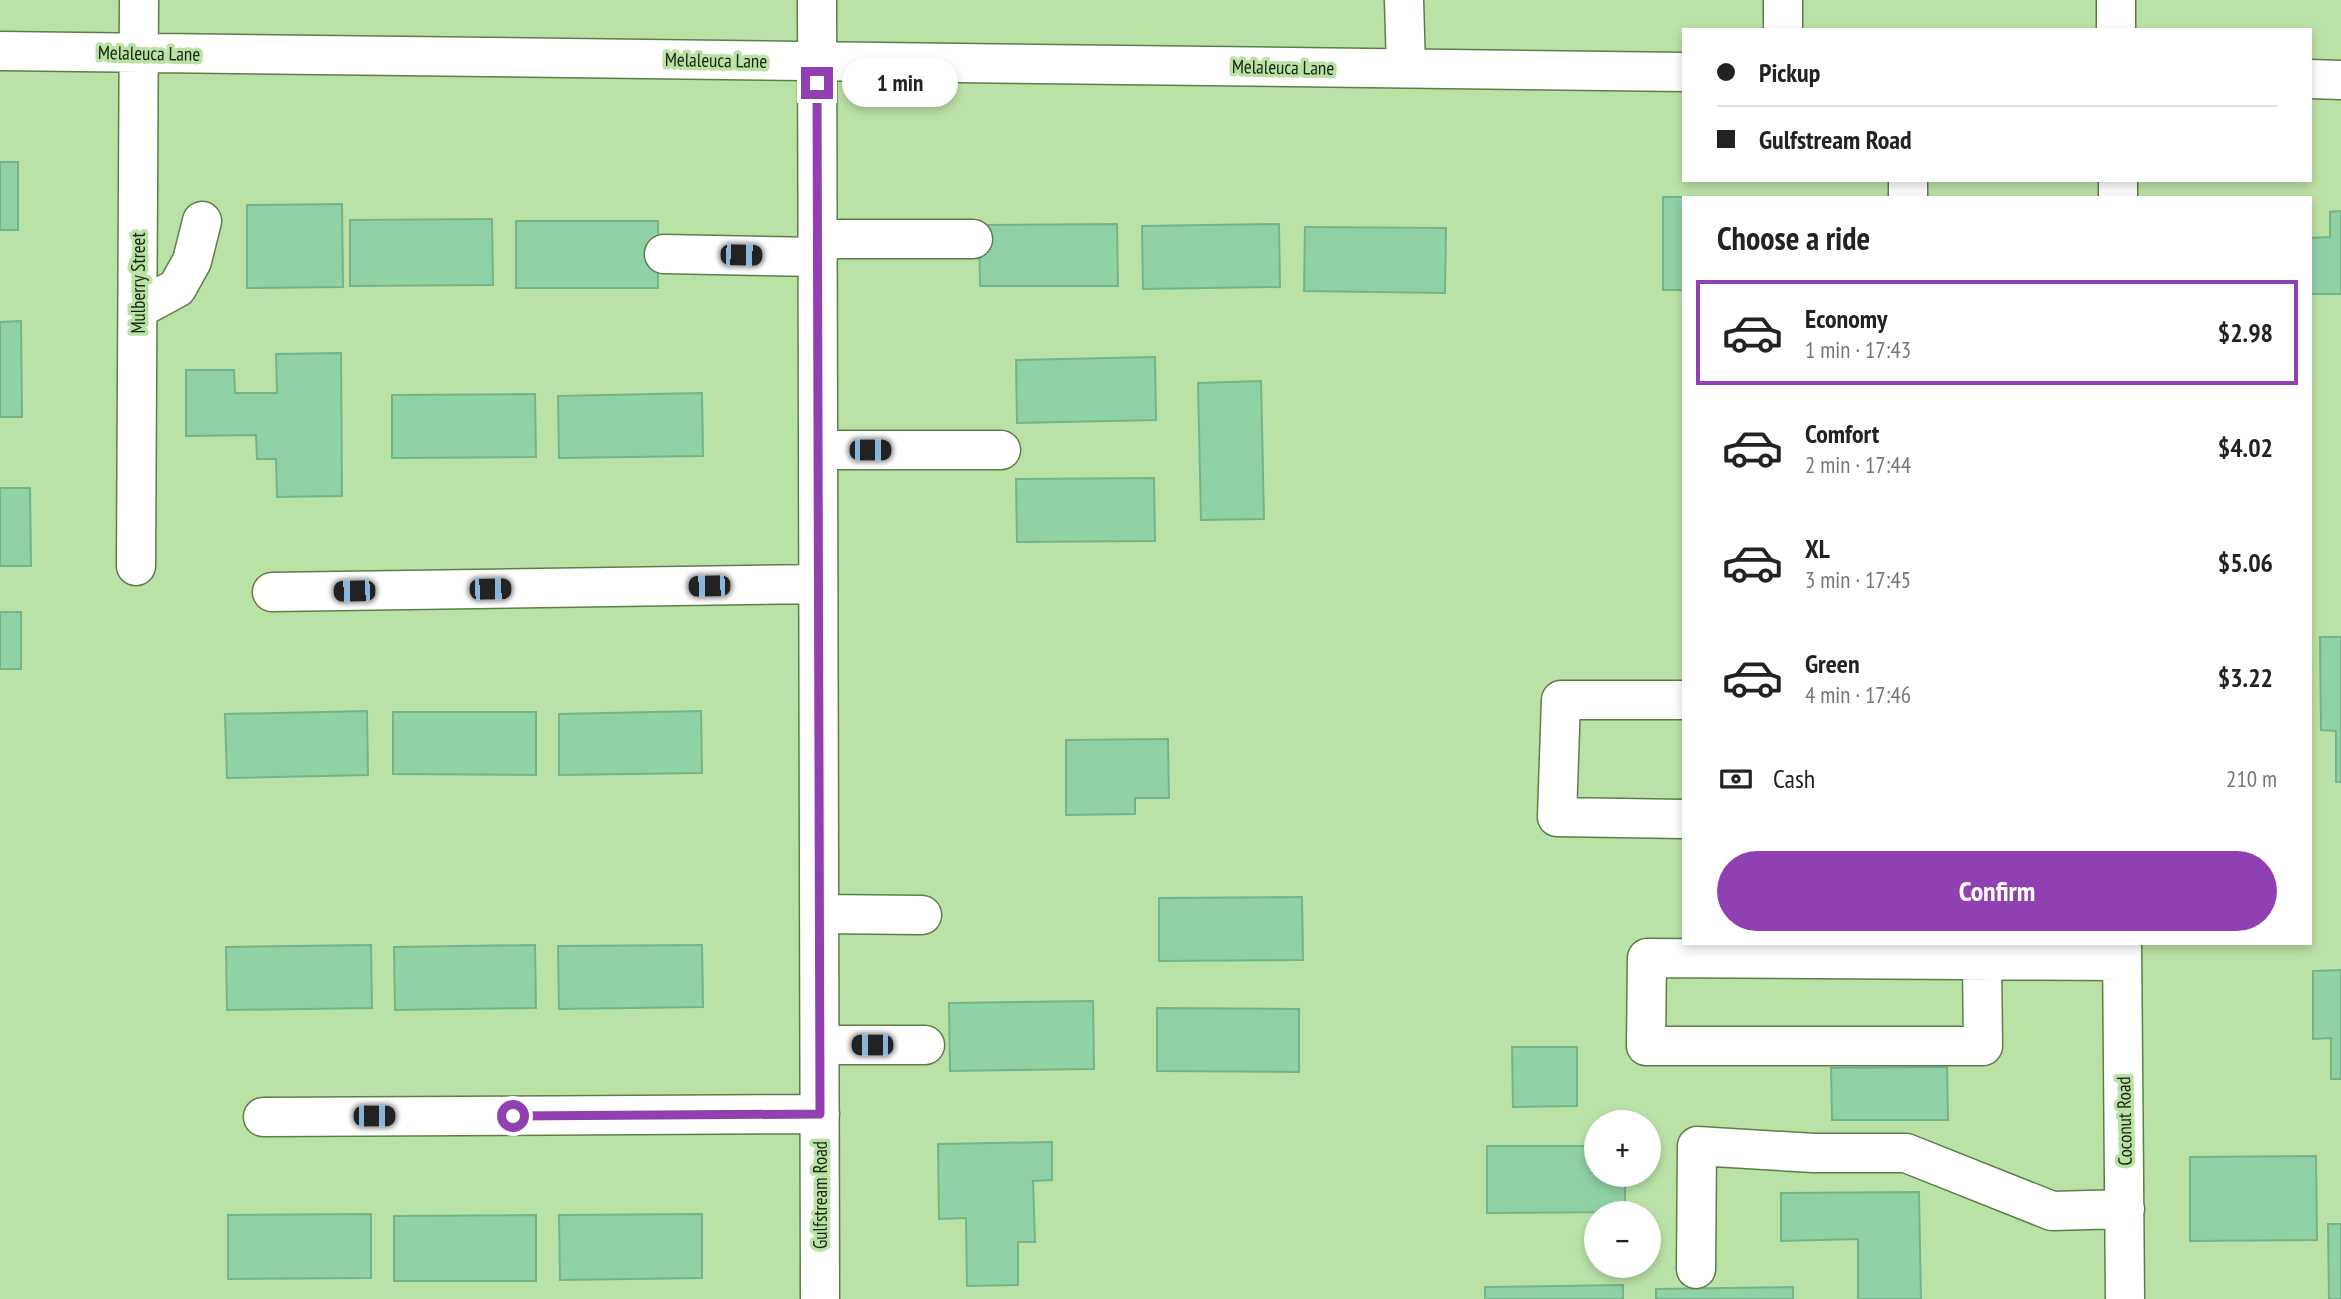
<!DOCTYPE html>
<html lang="en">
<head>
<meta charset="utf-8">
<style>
  :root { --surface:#fff; --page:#f6f6f6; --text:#222; --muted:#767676; --line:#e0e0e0; --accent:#9040b0 }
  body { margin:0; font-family:"PT Sans Narrow",sans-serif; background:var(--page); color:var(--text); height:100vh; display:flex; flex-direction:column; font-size:26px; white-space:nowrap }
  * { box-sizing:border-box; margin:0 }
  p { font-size:23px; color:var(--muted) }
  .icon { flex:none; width:38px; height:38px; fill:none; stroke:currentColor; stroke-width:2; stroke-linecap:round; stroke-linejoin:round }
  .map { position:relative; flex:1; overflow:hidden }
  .drawer { position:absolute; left:1682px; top:196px; width:630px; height:749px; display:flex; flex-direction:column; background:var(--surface); border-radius:0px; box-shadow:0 4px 10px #0003 }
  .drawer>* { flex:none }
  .guide { position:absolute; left:1682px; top:28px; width:630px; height:154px; border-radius:0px; box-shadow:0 4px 10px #0003; display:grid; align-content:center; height:154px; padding:0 35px; background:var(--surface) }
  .controls { position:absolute; left:1584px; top:1110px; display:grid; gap:14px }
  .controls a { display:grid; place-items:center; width:77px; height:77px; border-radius:50%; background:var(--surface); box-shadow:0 4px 10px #0003; font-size:35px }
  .end { position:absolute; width:32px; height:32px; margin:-16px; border:9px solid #9040b0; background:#fff; box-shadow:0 0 0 4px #fff }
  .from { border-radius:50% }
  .bubble { position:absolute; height:49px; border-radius:24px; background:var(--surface); box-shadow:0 4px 10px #0003; font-size:23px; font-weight:600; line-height:49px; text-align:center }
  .car { position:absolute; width:21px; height:42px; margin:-21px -10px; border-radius:9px; box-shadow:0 0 5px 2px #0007; background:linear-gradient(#222 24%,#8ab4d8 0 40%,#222 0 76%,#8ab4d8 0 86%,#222 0) }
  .guide b { display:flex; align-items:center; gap:24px; height:66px; font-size:26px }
  .guide b+b { border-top:2px solid var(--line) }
  .guide i { width:18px; height:18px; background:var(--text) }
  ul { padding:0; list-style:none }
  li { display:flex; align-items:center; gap:21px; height:105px; margin:0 14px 10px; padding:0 21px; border:4px solid transparent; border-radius:0px }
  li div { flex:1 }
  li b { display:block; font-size:26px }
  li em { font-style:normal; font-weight:600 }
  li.on { border-color:var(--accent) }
  li>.icon { width:63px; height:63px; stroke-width:1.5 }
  h2 { padding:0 35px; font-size:32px; line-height:84px }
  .pay { display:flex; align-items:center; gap:18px; height:77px; padding:0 35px; font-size:26px }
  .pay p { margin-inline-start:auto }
  .button { display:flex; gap:14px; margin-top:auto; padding:14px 35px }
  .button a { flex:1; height:80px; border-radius:42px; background:var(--accent); color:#fff; font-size:28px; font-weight:600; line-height:80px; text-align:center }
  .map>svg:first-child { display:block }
  .building { fill:#90d1a6; stroke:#74b48a; stroke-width:2 }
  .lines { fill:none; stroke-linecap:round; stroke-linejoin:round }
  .minor-casing { stroke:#5c7f48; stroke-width:41 }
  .minor { stroke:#fff; stroke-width:38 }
  .route { stroke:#9040b0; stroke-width:9 }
  .labels { text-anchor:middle; stroke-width:7; stroke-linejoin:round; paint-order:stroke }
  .street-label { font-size:19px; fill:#16250e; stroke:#bbe2a6 }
</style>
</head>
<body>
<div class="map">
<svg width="2341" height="1299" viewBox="0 0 2341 1299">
  <rect width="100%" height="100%" fill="#bbe2a6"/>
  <path class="building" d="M 0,162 L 18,162 L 18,230 L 0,230 Z
    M 1663,197 L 1750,197 L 1684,198 L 1684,290 L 1663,290 Z
    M 342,204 L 343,287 L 247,288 L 247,205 Z
    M 2341,211 L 2341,294 L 2310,294 L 2310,238 L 2330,237 L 2330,212 Z
    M 492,219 L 493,285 L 350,286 L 350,220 Z
    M 516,221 L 658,221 L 658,288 L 516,288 Z
    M 1117,224 L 1118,286 L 980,286 L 979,225 Z
    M 1279,224 L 1280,287 L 1143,289 L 1142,226 Z
    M 1305,227 L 1446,228 L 1445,293 L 1304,291 Z
    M 21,321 L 22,417 L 0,417 L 0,322 Z
    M 341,353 L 342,496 L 277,497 L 276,459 L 257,459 L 256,435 L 186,436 L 186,370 L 234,370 L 235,393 L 277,393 L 276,354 Z
    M 1155,357 L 1156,420 L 1017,423 L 1016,360 Z
    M 1261,381 L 1264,519 L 1201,520 L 1198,383 Z
    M 702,393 L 703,456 L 559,458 L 558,396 Z
    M 535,394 L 536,457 L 392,458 L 392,395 Z
    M 1154,478 L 1155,541 L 1017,542 L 1016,479 Z
    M 0,488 L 30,488 L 31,566 L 0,566 Z
    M 0,612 L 21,612 L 21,669 L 0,669 Z
    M 2320,637 L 2341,637 L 2341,782 L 2336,782 L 2336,731 L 2321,730 Z
    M 367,711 L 368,775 L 227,778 L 225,714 Z
    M 701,711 L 702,773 L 559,775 L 559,714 Z
    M 393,712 L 536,712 L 536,775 L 393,774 Z
    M 1168,739 L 1169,798 L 1135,798 L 1135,814 L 1066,815 L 1066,740 Z
    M 1302,897 L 1303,960 L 1159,961 L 1159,898 Z
    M 371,945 L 372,1008 L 227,1010 L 226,947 Z
    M 535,945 L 536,1008 L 395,1010 L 394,947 Z
    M 702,945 L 703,1007 L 559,1009 L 558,946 Z
    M 2341,970 L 2341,1079 L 2331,1079 L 2331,1038 L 2313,1039 L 2313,971 Z
    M 1093,1001 L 1094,1069 L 950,1071 L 949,1003 Z
    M 1157,1008 L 1299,1009 L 1299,1072 L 1157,1071 Z
    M 1512,1047 L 1577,1047 L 1577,1106 L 1513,1107 Z
    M 1947,1067 L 1948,1120 L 1832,1120 L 1831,1068 Z
    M 1052,1142 L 1052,1180 L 1033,1181 L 1035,1242 L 1018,1242 L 1018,1285 L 967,1286 L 966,1218 L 939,1219 L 938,1144 Z
    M 1487,1146 L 1596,1146 L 1596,1174 L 1625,1174 L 1625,1212 L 1487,1213 Z
    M 2316,1156 L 2317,1240 L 2190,1241 L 2190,1157 Z
    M 1919,1192 L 1921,1299 L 1858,1299 L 1858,1239 L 1781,1241 L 1781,1193 Z
    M 371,1214 L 371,1278 L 228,1279 L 228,1215 Z
    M 702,1214 L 702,1278 L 560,1280 L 559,1215 Z
    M 536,1215 L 536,1281 L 394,1281 L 394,1216 Z
    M 2328,1224 L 2341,1224 L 2341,1299 L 2329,1299 Z
    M 1623,1285 L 1623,1299 L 1485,1299 L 1485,1287 Z
    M 1793,1287 L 1793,1299 L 1656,1299 L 1656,1289 Z"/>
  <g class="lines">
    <defs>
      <path id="minor" d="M 817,0 L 820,1299
        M 1404,0 L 1406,68
        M 1783,0 L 1783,30
        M 2116,0 L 2116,30
        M 0,51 L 1684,72
        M 2310,79 L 2341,80
        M 2118,180 L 2118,198
        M 1908,198 L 1908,180
        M 818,239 L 973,239
        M 664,254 L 818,257
        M 138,309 L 177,288 L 192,261 L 202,221
        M 818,450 L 1001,450
        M 136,566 L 139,0
        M 272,592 L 818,584
        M 1684,700 L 1561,700 L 1557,817 L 1684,819
        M 820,914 L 922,915
        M 2122,943 L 2125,1299
        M 1982,960 L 1983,1046 L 1646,1046 L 1647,958 L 2122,961
        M 820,1045 L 925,1045
        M 263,1117 L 820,1114
        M 1696,1269 L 1697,1146 L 1814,1153 L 1906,1153 L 2052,1211 L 2125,1209"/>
    </defs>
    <use href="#minor" class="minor-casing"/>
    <use href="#minor" class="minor"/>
  </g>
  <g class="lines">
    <path class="route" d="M 513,1116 L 820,1114 L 817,83"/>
  </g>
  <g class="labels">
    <g class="street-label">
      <text transform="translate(149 53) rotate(1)" y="7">Melaleuca Lane</text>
      <text transform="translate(716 60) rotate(1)" y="7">Melaleuca Lane</text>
      <text transform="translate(1283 67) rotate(1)" y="7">Melaleuca Lane</text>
      <text transform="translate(138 283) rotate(-90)" y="7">Mulberry Street</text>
      <text transform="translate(2124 1121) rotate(-91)" y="7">Coconut Road</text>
      <text transform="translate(820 1195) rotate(-90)" y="7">Gulfstream Road</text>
    </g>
  </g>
</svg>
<div class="controls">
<a>+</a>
<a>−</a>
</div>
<i class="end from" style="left:513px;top:1116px"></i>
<i class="end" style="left:817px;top:83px"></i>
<div class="bubble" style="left:842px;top:58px;width:116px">1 min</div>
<i class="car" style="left:741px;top:255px;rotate:91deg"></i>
<i class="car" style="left:870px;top:450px;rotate:90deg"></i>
<i class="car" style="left:709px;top:586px;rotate:269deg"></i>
<i class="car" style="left:490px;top:589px;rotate:89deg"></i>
<i class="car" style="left:354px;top:591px;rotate:269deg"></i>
<i class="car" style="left:872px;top:1045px;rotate:270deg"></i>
<i class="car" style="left:374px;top:1116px;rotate:90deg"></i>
<div class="guide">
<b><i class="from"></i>Pickup</b>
<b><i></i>Gulfstream Road</b>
</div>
<section class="drawer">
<h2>Choose a ride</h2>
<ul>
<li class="on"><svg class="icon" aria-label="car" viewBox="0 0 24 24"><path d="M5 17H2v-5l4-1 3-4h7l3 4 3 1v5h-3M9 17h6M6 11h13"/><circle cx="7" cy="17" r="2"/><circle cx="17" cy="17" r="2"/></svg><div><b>Economy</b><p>1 min · 17:43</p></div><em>$2.98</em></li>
<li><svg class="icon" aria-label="car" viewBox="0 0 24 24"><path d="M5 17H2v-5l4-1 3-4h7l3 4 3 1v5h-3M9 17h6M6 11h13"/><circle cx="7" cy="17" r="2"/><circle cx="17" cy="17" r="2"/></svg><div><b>Comfort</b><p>2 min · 17:44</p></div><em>$4.02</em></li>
<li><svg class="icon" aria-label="car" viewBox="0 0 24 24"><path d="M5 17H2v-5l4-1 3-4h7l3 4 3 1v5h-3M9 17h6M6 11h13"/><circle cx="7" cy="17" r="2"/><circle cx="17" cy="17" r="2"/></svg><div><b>XL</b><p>3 min · 17:45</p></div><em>$5.06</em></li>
<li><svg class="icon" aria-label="car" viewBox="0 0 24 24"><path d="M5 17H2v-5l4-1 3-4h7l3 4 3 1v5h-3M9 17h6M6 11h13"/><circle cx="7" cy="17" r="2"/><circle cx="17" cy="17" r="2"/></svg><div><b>Green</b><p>4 min · 17:46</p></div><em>$3.22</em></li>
</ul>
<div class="pay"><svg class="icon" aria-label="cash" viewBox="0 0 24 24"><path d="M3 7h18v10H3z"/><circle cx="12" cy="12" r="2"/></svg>Cash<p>210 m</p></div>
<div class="button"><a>Confirm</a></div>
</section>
</div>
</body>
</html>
